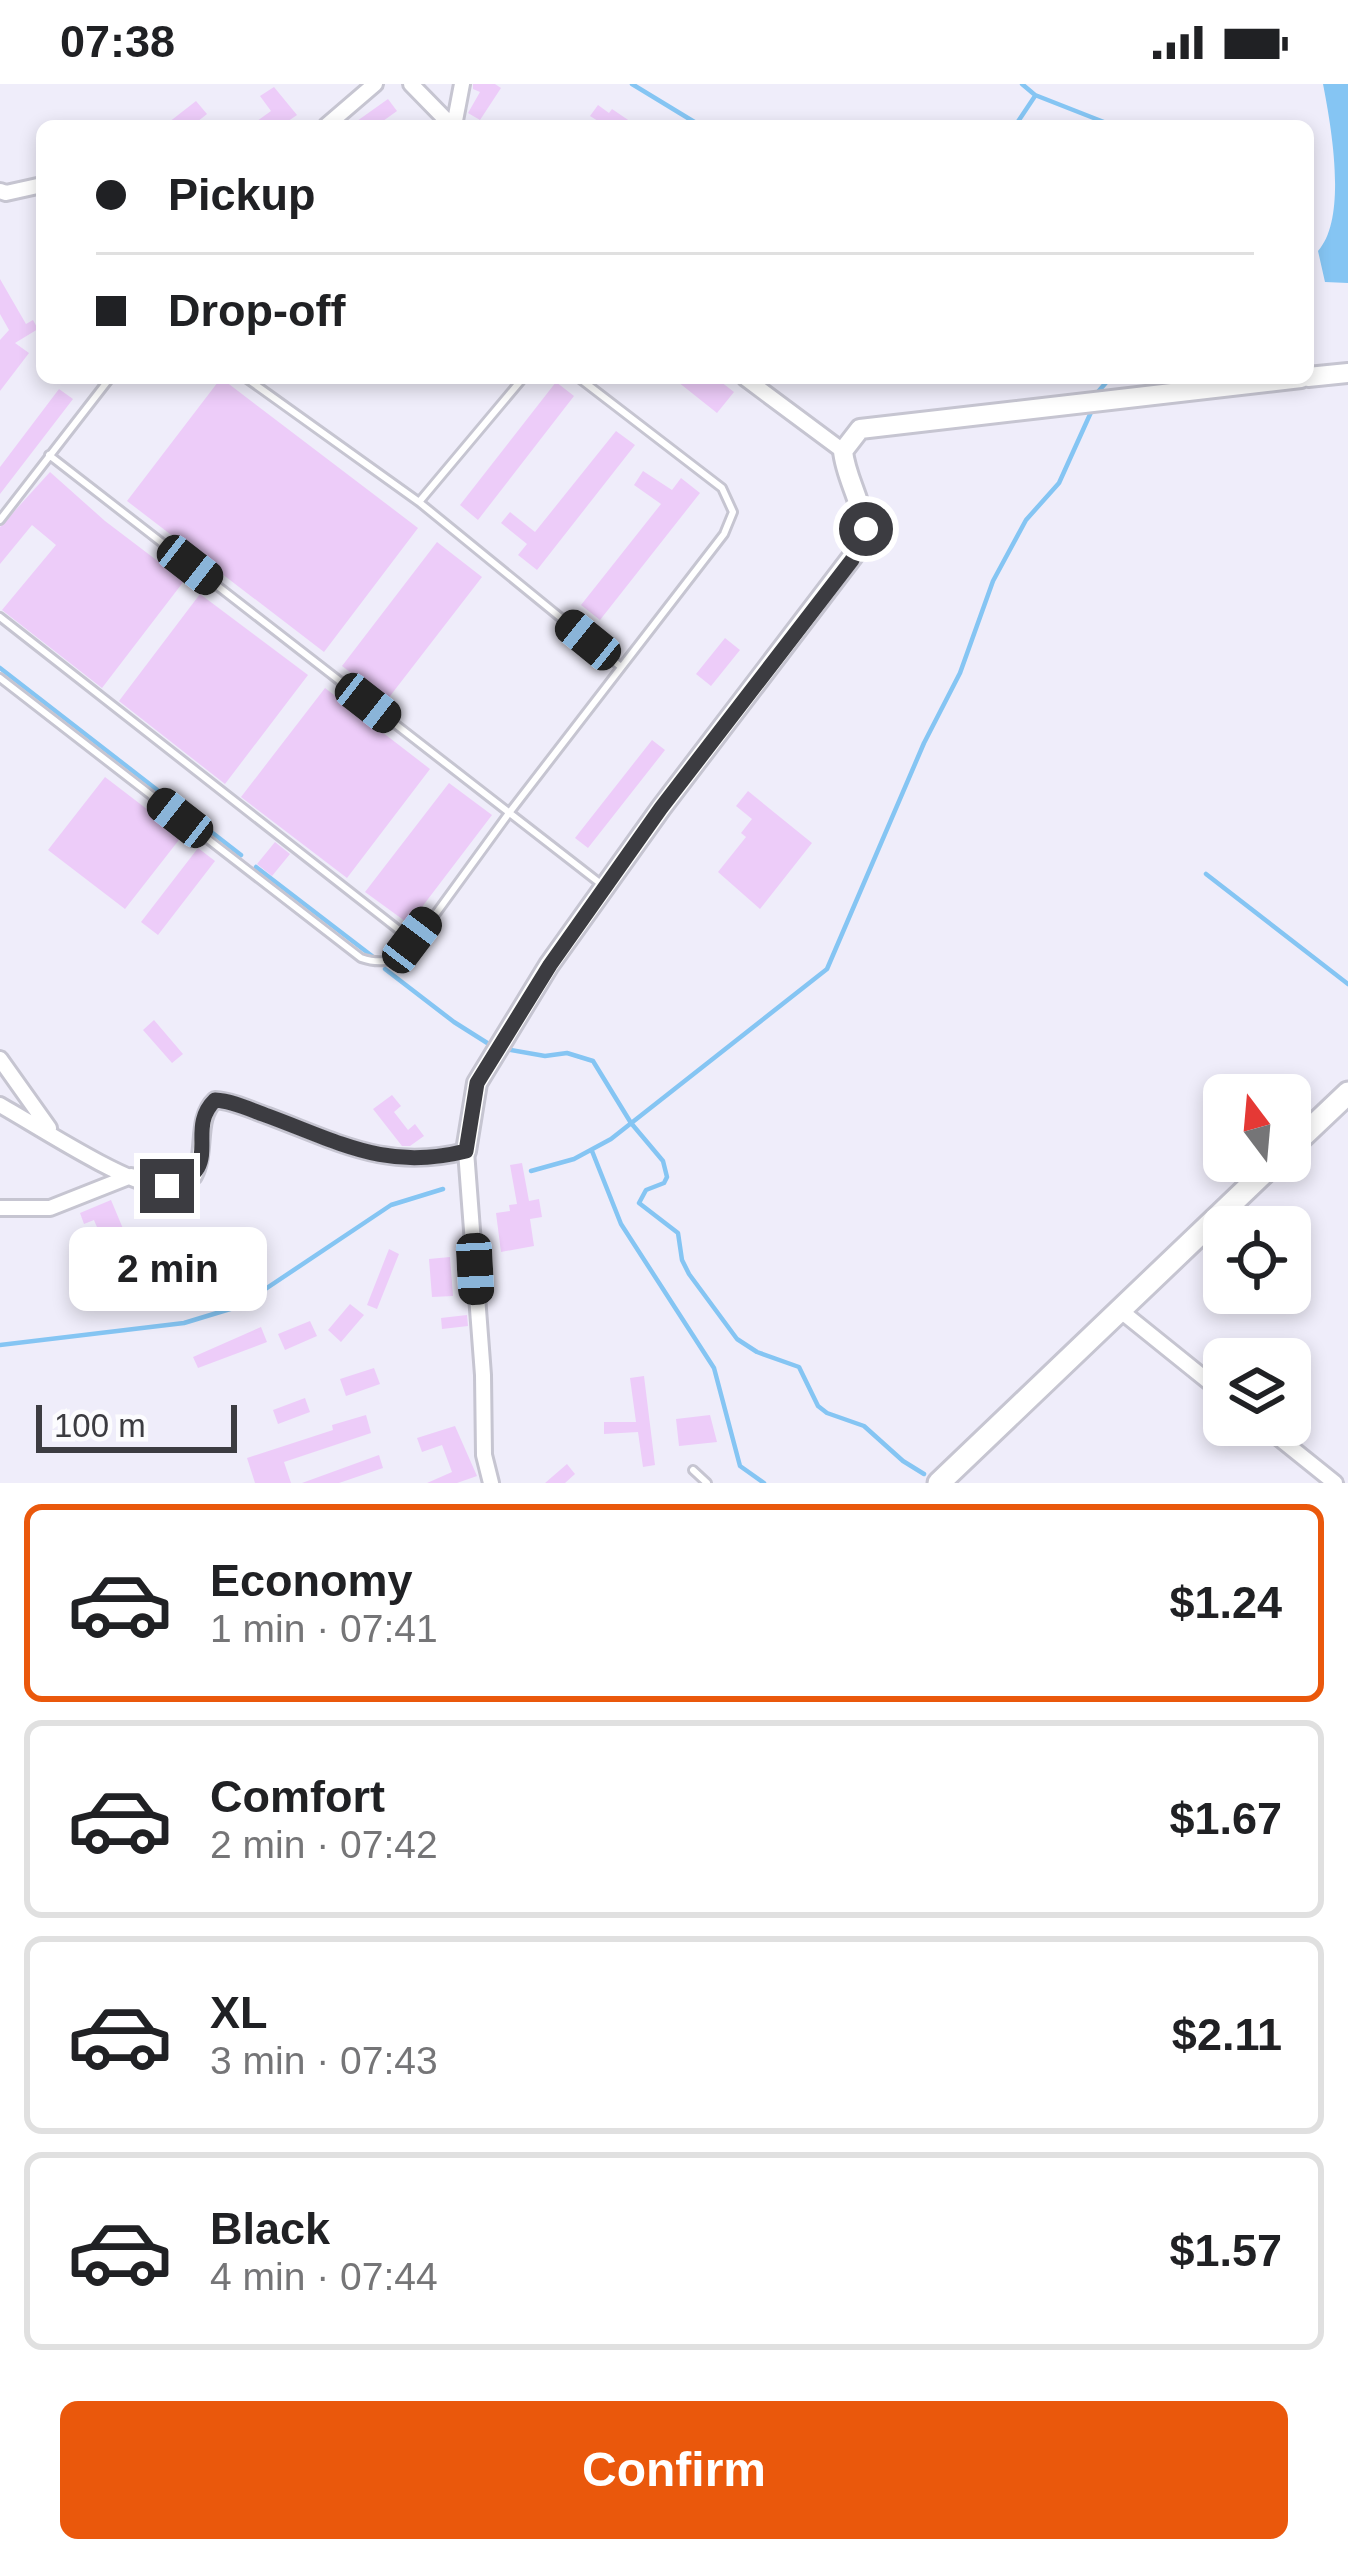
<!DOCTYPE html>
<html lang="en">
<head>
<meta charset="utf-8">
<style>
  :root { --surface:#fff; --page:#f2f2f2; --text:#202124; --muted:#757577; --line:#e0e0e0; --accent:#ea580c }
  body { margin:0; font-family:Arial,sans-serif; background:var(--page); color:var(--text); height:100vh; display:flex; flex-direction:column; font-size:45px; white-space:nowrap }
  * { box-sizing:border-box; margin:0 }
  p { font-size:39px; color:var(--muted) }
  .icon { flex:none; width:66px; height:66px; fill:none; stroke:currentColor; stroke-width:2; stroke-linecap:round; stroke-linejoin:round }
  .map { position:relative; height:1399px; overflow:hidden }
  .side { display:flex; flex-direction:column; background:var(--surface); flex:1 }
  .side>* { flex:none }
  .top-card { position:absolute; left:36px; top:36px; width:1278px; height:264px; border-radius:18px; box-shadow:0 6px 18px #0003; display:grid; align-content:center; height:264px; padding:0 60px; background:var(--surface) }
  .needle { width:78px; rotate:344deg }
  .tools { position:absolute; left:1203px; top:990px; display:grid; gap:24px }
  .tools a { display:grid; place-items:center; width:108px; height:108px; border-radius:18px; background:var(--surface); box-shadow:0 6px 18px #0003; font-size:60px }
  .scale { position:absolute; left:36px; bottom:30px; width:201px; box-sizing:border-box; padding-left:12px; border:6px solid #3c3c41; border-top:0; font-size:33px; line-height:42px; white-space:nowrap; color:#3c3c41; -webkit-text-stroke:9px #fcfcfe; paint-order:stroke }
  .end { position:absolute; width:54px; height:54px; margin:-27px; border:15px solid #3c3c41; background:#fff; box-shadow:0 0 0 6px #fff }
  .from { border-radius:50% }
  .bubble { position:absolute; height:84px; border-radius:18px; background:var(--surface); box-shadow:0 6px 18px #0003; font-size:39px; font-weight:700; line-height:84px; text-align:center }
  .car { position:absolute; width:36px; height:72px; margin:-36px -18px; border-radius:15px; box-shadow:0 0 9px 3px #0007; background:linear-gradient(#222 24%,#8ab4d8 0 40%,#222 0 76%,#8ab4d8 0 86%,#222 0) }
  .top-card b { display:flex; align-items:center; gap:42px; height:114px; font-size:45px }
  .top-card b+b { border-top:3px solid var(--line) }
  .top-card i { width:30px; height:30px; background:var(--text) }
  ul { padding:21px 0 0; list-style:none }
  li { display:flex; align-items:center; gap:36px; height:198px; margin:0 24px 18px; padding:0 36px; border:6px solid var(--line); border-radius:18px }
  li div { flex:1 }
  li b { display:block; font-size:45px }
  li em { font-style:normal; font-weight:700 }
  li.on { border-color:var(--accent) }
  li>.icon { width:108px; height:108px; stroke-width:1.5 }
  .primary-button { display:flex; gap:24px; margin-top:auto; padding:24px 60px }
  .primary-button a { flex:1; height:138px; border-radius:18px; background:var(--accent); color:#fff; font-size:48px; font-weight:700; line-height:138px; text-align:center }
  .status { display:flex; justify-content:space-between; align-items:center; height:84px; padding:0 60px; background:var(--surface); direction:ltr }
  .status svg { height:33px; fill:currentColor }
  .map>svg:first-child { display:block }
  .water { fill:#85c5f3 }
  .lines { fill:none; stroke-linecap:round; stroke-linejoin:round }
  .stream { stroke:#85c5f3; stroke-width:4.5 }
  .building { fill:#edccf9 }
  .lane-casing { stroke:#c6c5d1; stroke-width:12 }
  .street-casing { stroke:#c6c5d1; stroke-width:20 }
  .secondary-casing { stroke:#c6c5d1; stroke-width:24 }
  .primary-casing { stroke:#c6c5d1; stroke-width:27 }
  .lane { stroke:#fff; stroke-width:6 }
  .street { stroke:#fff; stroke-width:14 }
  .secondary { stroke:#fff; stroke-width:18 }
  .primary { stroke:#fff; stroke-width:21 }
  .route { stroke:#3c3c41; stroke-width:15 }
</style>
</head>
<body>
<div class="status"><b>07:38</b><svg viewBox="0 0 49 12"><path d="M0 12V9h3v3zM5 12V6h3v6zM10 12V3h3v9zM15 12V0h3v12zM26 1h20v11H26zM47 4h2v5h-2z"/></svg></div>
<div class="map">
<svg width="1348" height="1399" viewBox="0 0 1348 1399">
  <rect width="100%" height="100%" fill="#efedfa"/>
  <path class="water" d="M 1323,0 L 1348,0 L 1348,199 L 1325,198 L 1318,167 C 1348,134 1331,41 1323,0 Z"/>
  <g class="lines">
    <path class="stream" d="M 632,0 L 701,42
      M 1022,0 L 1035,11 L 1114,42
      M 1015,42 L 1035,12
      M 1097,309 L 1110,294
      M 0,584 L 241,771
      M 256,783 L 372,872
      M 1206,790 L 1348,900
      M 385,885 L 454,938 L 492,962
      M 505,965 L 545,972 L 567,969 L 593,977 L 631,1039 L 663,1077 L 667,1093 L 664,1099 L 646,1106 L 639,1119 L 678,1149 L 682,1176 L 689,1190 L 737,1255 L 757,1268 L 799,1283 L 818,1322 L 827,1329 L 864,1342 L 903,1377 L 924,1390
      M 592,1067 L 621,1140 L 714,1284 L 740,1382 L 764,1399
      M 531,1087 L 574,1075 L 611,1055 L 827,885 L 924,659 L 960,589 L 993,497 L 1026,436 L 1059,399 L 1092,326
      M 0,1261 L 184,1239 L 240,1222 L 391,1121 L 443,1105"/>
  </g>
  <path class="building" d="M 473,0 L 495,0 L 501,4 L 480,36 L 468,29 L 480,8 L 473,5 Z
    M 274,3 L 297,31 L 281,42 L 250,42 L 271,27 L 260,12 Z
    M 388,15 L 397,27 L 376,42 L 350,42 Z
    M 196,17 L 207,30 L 192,42 L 164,42 Z
    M 598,21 L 609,29 L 612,25 L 637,42 L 606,42 L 590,32 Z
    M 0,195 L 26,240 L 33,236 L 38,245 L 15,259 L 29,269 L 0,307 L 0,256 L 9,246 L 0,230 Z
    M 221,294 L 418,444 L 324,568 L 127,417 Z
    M 673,294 L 716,294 L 734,308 L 717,329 Z
    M 556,298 L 574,312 L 478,436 L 460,421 Z
    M 59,305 L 73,315 L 0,410 L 0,383 Z
    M 616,347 L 635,361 L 537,486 L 518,471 L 527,460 L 501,439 L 510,428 L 535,448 Z
    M 643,387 L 672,406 L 681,394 L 700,409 L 600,536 L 581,521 L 661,420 L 634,401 Z
    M 50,388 L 105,437 L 184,497 L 102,604 L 2,526 L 56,461 L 32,441 L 0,480 L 0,443 Z
    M 437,458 L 482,493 L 387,616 L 342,582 Z
    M 200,510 L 308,591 L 225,700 L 119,617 Z
    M 725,554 L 740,566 L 711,602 L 696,590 Z
    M 325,604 L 430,685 L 347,794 L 241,713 Z
    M 652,656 L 665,666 L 588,764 L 575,754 Z
    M 105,693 L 182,752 L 125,825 L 48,766 Z
    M 449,699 L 492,731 L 409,840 L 365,808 Z
    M 748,707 L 812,759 L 760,825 L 718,788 L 746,753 L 741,749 L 752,735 L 736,722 Z
    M 275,758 L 290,770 L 272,792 L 257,780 Z
    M 198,764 L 215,777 L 158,851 L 141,838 Z
    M 154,936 L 183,970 L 172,979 L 143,946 Z
    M 392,1011 L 401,1022 L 394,1028 L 408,1046 L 415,1040 L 424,1052 L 410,1062 L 402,1062 L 373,1025 Z
    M 522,1079 L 529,1117 L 539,1115 L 542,1133 L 530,1135 L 534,1162 L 501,1168 L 496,1129 L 510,1127 L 509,1121 L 517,1120 L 510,1081 Z
    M 111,1116 L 124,1147 L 102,1155 L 94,1136 L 84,1140 L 80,1129 Z
    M 389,1165 L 399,1170 L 377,1225 L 367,1221 Z
    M 450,1173 L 453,1212 L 432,1213 L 429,1175 Z
    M 350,1220 L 364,1231 L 341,1258 L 328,1246 Z
    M 467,1231 L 468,1242 L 442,1245 L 441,1234 Z
    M 310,1237 L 317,1252 L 285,1266 L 278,1250 Z
    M 261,1243 L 267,1258 L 198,1284 L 193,1273 Z
    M 374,1284 L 380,1300 L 346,1312 L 340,1295 Z
    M 644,1292 L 655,1381 L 643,1383 L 638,1348 L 604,1350 L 604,1338 L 636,1338 L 630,1294 Z
    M 305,1314 L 310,1328 L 278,1340 L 273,1326 Z
    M 366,1331 L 371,1349 L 284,1378 L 291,1399 L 255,1399 L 247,1374 L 333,1346 L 332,1341 Z
    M 710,1331 L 717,1358 L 679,1362 L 676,1335 Z
    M 455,1342 L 477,1392 L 457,1399 L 427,1399 L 452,1388 L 442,1361 L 422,1368 L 417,1354 Z
    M 379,1371 L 383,1384 L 339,1399 L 302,1399 Z
    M 567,1380 L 575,1390 L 565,1399 L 545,1399 Z"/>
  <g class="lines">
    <defs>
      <path id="lane" d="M 246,294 L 419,418 L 621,583
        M 49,371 L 601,800
        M 419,418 L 523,294
        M 0,436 L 110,294
        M 0,533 L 413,857
        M 0,594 L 361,874 C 379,880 391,878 408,868 L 509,729 L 724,450 L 733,428 L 722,404 L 579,294
        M 693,1386 L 707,1399"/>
      <path id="street" d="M 411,0 L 452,42
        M 326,42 L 375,0
        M 454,42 L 462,0
        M 0,107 L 6,109 L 42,101
        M 745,294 L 843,367
        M 0,975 L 49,1044
        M 0,1021 C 34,1040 124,1099 159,1102 C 171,1104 184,1099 194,1092 C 207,1068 195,1035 215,1016 C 233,1017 251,1026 268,1032 C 340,1059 388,1087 466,1067 L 483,1291 L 484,1371 L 491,1399
        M 0,1124 L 50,1124 L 131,1092
        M 1121,1227 L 1224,1310
        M 1263,1341 L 1335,1399"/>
      <path id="secondary" d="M 1308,293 L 1348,289
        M 466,1067 L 477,999 L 549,881 L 661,724 L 862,460 C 870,428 846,399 843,367 L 860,345 L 1301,294"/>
      <path id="primary" d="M 1290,1064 L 1348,1009
        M 939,1399 L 1276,1077"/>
    </defs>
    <use href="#lane" class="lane-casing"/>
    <use href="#street" class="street-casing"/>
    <use href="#secondary" class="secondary-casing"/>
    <use href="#primary" class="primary-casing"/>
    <use href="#lane" class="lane"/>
    <use href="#street" class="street"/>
    <use href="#secondary" class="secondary"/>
    <use href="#primary" class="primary"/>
  </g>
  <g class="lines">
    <path class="route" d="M 167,1102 C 228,1087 183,1047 215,1016 C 233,1017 251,1026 268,1032 C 341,1059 387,1087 466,1067 L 477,999 L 550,881 L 661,724 L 852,476 L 866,445"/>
  </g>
</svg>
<div class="tools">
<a><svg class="needle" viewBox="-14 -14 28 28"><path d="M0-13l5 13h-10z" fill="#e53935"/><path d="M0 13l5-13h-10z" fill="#757577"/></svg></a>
<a><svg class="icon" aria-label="locate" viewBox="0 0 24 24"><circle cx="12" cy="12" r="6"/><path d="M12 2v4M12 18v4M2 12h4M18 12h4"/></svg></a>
<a><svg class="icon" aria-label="layers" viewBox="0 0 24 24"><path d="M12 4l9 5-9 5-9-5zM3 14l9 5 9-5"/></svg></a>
</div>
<div class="scale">100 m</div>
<i class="end from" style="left:866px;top:445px"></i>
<i class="end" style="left:167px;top:1102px"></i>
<div class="bubble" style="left:69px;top:1143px;width:198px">2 min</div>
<i class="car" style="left:190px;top:481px;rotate:128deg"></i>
<i class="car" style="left:588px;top:556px;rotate:309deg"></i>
<i class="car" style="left:368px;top:619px;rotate:128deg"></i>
<i class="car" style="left:180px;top:734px;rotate:308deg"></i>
<i class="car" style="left:412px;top:856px;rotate:37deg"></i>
<i class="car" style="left:475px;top:1185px;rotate:177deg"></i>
<div class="top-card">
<b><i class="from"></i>Pickup</b>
<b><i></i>Drop-off</b>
</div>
</div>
<section class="side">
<ul>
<li class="on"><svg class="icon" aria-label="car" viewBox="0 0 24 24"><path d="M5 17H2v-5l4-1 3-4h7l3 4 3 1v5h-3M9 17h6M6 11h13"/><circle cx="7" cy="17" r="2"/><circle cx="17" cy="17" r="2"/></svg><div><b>Economy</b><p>1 min · 07:41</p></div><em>$1.24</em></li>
<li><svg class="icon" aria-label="car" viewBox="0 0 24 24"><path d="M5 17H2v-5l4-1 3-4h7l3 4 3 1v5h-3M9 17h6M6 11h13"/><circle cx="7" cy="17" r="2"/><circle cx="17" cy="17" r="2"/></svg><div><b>Comfort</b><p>2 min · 07:42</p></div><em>$1.67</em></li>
<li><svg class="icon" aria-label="car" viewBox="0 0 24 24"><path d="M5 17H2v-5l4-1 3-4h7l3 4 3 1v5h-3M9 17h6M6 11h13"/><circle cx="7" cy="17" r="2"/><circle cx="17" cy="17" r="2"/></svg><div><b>XL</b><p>3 min · 07:43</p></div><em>$2.11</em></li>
<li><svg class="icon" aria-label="car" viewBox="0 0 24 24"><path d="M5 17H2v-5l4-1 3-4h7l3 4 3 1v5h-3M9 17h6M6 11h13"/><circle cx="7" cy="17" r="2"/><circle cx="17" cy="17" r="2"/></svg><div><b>Black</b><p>4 min · 07:44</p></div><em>$1.57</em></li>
</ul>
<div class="primary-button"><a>Confirm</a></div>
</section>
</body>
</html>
